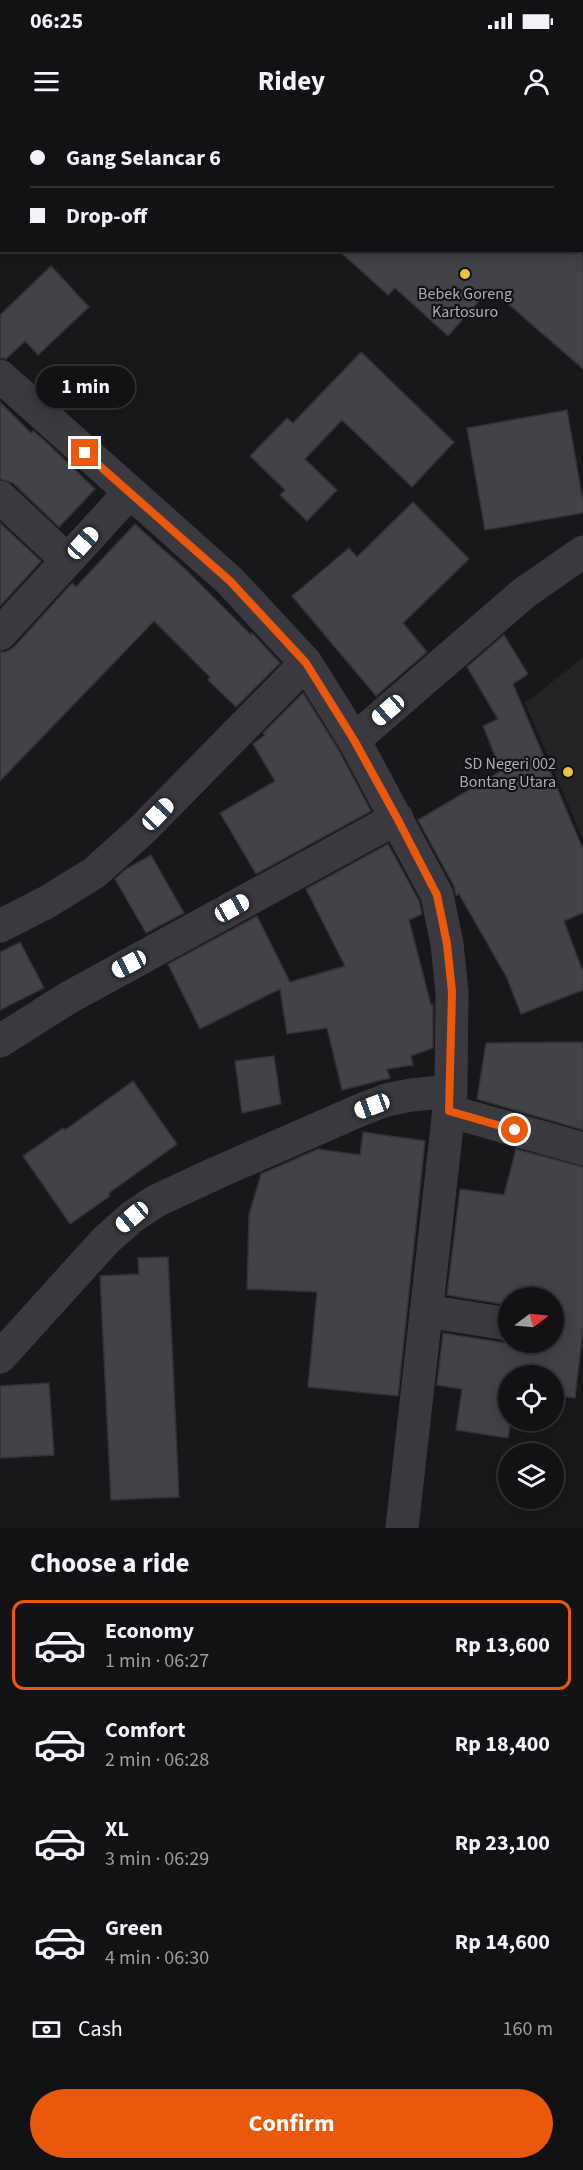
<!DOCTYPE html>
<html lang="en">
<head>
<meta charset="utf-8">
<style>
  :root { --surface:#121214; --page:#1f2022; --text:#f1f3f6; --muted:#9c9ea0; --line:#313234; --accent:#ea580c }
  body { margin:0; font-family:"Source Sans 3",sans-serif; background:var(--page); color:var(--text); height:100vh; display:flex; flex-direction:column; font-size:22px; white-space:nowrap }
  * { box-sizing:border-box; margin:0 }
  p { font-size:20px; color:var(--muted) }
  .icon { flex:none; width:33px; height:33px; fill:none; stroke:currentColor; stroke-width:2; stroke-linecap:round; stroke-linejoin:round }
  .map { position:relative; height:1408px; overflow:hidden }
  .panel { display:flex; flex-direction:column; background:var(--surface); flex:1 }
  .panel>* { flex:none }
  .top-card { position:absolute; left:0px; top:0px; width:584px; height:132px; box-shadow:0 3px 15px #0003,0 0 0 2px var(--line); display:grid; align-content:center; height:132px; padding:0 30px; background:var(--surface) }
  .needle { width:39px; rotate:74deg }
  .buttons { position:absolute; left:498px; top:1167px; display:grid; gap:12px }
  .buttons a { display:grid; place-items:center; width:66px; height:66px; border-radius:50%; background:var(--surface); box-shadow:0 3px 15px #0003,0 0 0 2px var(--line); font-size:30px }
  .end { position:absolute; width:27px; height:27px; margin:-14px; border:8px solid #ea580c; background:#fff; box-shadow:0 0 0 3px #fff }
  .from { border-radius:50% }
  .bubble { position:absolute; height:42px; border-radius:21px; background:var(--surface); box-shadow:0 3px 15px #0003,0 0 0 2px var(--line); font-size:20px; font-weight:700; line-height:42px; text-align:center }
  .car { position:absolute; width:18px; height:36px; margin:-18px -9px; border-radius:8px; box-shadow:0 0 4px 2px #0007; background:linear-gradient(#fff 24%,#345 0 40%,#fff 0 76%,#345 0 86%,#fff 0) }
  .top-card b { display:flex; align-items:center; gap:21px; height:57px; font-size:22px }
  .top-card b+b { border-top:2px solid var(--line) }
  .top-card i { width:15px; height:15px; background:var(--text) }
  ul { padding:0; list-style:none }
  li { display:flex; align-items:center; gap:18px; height:90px; margin:0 12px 9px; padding:0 18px; border:3px solid transparent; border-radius:12px }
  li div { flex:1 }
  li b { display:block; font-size:22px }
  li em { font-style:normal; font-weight:700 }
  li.active { border-color:var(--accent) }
  li>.icon { width:54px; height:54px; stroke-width:1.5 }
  h2 { padding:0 30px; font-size:27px; line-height:72px }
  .pay { display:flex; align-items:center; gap:15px; height:66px; padding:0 30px; font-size:22px }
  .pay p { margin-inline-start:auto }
  .primary-button { display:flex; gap:12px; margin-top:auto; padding:12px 30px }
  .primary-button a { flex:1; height:69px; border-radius:36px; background:var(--accent); color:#fff; font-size:24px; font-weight:700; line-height:69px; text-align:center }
  .status { display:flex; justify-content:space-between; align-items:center; height:42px; padding:0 30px; background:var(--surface); direction:ltr }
  .status svg { height:16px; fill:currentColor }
  header { display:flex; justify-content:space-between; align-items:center; height:78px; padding:0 30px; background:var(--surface); font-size:27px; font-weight:700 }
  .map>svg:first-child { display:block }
  .built { fill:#242427 }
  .building { fill:#424347; stroke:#323236; stroke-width:1.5 }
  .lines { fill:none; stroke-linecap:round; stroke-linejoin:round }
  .minor { stroke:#39393f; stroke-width:33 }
  .secondary { stroke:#47484f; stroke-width:33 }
  .route { stroke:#ea580c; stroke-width:8 }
  .poi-dot { fill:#e9c141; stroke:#131315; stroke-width:2 }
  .labels { text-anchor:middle; stroke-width:4.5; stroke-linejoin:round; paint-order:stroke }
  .poi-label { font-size:16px; fill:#abaeb9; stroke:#131315 }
</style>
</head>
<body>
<div class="status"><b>06:25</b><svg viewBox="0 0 49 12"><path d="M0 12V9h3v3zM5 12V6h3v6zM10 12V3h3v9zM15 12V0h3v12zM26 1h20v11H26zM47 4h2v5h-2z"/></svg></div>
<header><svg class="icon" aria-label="menu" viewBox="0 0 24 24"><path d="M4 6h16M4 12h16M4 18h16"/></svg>Ridey<svg class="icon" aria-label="person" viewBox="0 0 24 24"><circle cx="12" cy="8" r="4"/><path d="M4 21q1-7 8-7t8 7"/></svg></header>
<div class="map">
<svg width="583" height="1408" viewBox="0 0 583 1408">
  <rect width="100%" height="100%" fill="#18181a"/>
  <path class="built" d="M 583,538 L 583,720 L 525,583 Z"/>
  <path class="building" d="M 338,130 L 583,130 L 583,249 L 490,168 L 448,216 L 395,168 L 388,175 Z
    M 51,146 L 89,187 L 38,235 L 25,221 L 6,239 L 0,238 L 0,195 Z
    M 361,232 L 454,322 L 412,367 L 342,300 L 305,339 L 337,370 L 307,401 L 280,375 L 285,370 L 250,336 L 287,298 L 293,303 Z
    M 0,282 L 31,313 L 33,311 L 44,320 L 95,369 L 59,407 L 13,363 L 0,359 Z
    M 567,290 L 583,381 L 583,393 L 485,410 L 467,308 Z
    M 413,382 L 469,439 L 403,503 L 427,532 L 376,576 L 292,476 L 349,428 L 357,437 Z
    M 0,403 L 41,441 L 0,486 Z
    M 135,404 L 185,449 L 251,515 L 252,513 L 255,516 L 280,543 L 236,587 L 208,560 L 210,557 L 154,501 L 0,661 L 0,532 L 6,532 L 14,527 L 72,463 L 76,467 Z
    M 504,515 L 528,554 L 513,564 L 583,729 L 583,793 L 564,801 L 583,852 L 583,870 L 521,894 L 507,858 L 459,774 L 456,776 L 454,766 L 418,700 L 501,651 L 483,606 L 498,599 L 467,547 Z
    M 303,573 L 338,629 L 371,691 L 256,754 L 220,693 L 275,661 L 253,624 L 265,615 L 263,613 Z
    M 388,724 L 419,781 L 422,794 L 409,800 L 431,885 L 433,885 L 433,928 L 411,936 L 413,945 L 387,949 L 390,958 L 342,970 L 327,908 L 287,914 L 280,869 L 200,909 L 168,844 L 257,796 L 290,862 L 345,846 L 306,769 Z
    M 151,735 L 184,793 L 146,813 L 115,759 L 126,749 Z
    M 20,822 L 44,868 L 0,890 L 0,832 Z
    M 583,922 L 583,1010 L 477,979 L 486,923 Z
    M 274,936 L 281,984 L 242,993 L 235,941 Z
    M 133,961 L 177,1024 L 109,1073 L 110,1076 L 70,1104 L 23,1036 L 63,1008 L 65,1010 Z
    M 363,1012 L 425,1021 L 398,1276 L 308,1267 L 317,1172 L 247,1169 L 249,1095 L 261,1054 L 318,1029 L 360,1035 Z
    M 516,1029 L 583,1047 L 583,1210 L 575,1278 L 554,1275 L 554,1256 L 508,1256 L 508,1300 L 511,1300 L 508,1318 L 456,1310 L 462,1269 L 437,1265 L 443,1213 L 505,1223 L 554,1222 L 554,1178 L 508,1178 L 508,1185 L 447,1175 L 460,1069 L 504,1075 Z
    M 168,1137 L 179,1377 L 111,1380 L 100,1156 L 139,1154 L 138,1138 Z
    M 49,1263 L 54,1335 L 0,1338 L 0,1266 Z"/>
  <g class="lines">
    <path class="minor" d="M 0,256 L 230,461 L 306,543 L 354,620 L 437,775 L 447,824 L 452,872 L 451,971 L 402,1408
      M 0,377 L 67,440
      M 0,514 L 130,372
      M 354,620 L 524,473 L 583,432
      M 0,806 L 47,782 L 94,753 L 142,710 L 306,543
      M 0,921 L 68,878 L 397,698
      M 449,991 L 583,1029
      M 426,1191 L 508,1204
      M 0,1237 L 106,1120 L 132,1097 L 156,1081 L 216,1053 L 358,991 L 386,980 L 411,975 L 451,971"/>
    <path class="secondary" d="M 502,0 L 504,2
      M 582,47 L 583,48"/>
  </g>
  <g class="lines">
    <path class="route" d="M 85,333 L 230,461 L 306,543 L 354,620 L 397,698 L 437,775 L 447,824 L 452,872 L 449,991 L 515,1010"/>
  </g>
  <g class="poi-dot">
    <circle cx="465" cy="154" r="6"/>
    <circle cx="568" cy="652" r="6"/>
  </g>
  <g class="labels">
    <g class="poi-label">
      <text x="465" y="179">Bebek Goreng<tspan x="465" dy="18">Kartosuro</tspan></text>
      <text x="556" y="649" text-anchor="end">SD Negeri 002<tspan x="556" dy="18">Bontang Utara</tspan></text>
    </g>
  </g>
</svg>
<div class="buttons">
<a><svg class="needle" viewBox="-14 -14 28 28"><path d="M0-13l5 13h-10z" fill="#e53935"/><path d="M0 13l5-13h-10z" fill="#9c9ea0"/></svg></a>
<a><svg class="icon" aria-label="locate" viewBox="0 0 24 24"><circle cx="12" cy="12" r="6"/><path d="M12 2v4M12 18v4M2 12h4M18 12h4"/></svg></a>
<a><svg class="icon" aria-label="layers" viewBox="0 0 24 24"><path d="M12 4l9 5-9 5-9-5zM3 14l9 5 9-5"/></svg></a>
</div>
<i class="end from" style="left:515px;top:1010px"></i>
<i class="end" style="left:85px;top:333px"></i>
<div class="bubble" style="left:36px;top:246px;width:99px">1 min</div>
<i class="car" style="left:83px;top:423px;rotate:42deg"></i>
<i class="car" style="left:388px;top:590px;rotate:229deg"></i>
<i class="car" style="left:158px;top:694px;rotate:44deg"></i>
<i class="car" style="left:232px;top:788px;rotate:61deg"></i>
<i class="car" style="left:129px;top:844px;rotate:242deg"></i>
<i class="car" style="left:372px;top:986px;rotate:250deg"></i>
<i class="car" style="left:132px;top:1097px;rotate:230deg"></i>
<div class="top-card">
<b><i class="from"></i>Gang Selancar 6</b>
<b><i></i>Drop-off</b>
</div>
</div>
<section class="panel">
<h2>Choose a ride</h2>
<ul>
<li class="active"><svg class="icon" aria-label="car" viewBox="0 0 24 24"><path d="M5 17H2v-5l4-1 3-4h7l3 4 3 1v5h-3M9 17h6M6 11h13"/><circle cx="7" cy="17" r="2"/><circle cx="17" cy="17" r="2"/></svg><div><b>Economy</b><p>1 min · 06:27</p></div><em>Rp 13,600</em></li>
<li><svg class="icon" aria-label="car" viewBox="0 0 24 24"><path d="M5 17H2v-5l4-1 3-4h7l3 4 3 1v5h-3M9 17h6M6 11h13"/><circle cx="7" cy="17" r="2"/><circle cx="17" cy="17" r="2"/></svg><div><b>Comfort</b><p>2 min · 06:28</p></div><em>Rp 18,400</em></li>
<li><svg class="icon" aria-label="car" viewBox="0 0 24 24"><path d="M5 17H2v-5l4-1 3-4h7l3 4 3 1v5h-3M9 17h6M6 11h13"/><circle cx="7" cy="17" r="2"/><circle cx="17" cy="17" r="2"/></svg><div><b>XL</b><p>3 min · 06:29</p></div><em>Rp 23,100</em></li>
<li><svg class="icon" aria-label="car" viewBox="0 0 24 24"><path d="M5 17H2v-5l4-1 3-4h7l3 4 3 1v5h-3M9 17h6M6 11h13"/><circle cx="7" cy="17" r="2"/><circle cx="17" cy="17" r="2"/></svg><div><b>Green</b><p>4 min · 06:30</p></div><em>Rp 14,600</em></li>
</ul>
<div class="pay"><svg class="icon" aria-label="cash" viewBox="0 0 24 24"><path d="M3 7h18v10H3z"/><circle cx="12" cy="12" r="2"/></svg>Cash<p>160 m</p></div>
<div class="primary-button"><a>Confirm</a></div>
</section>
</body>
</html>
